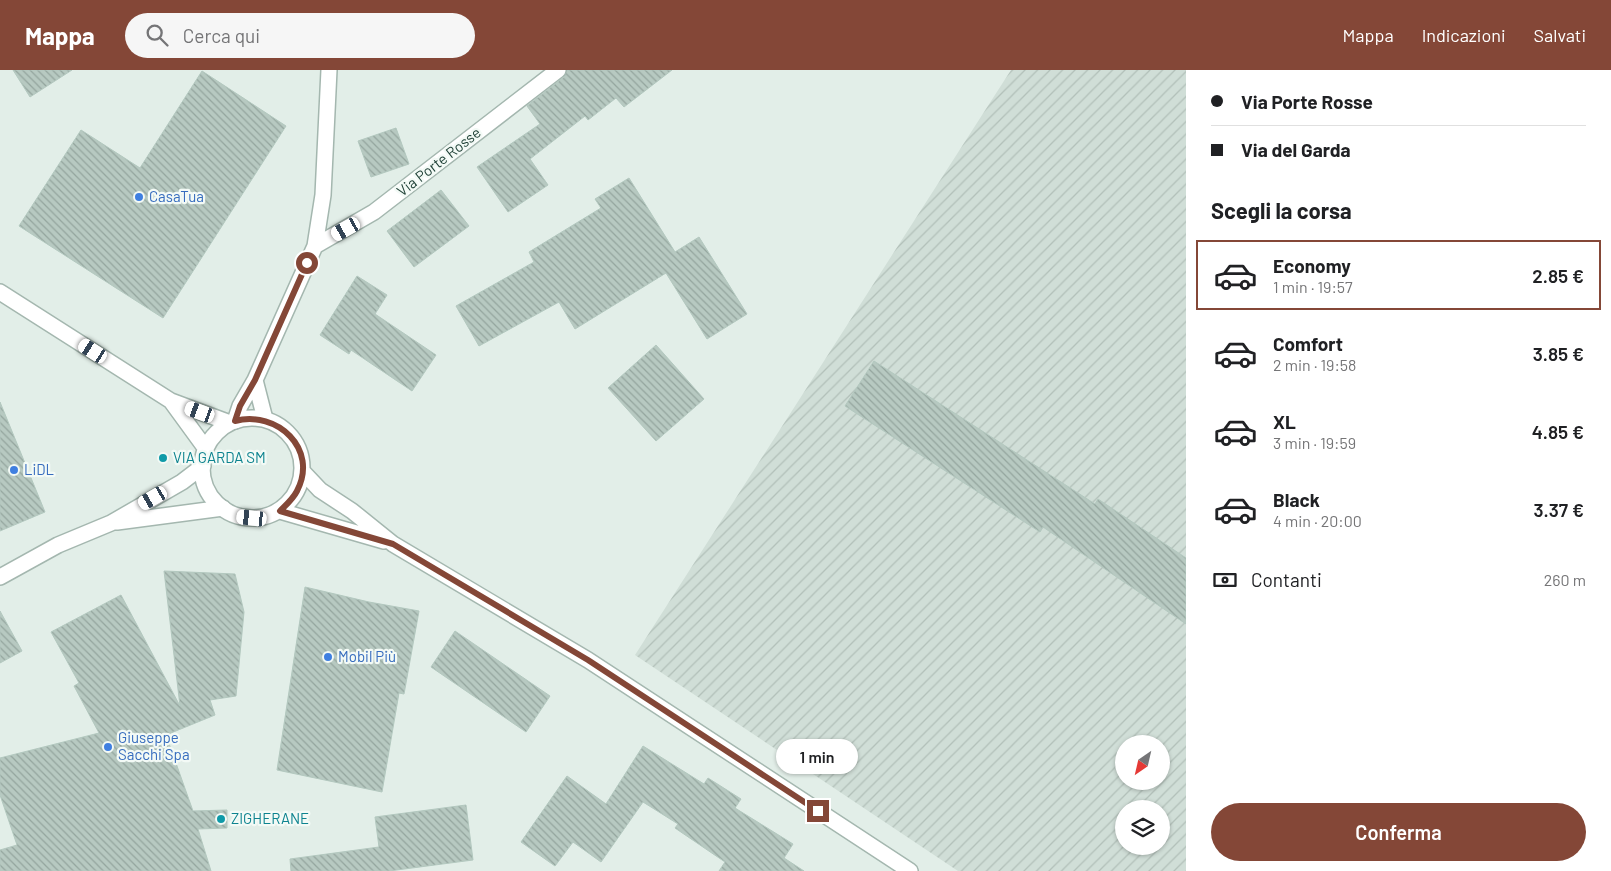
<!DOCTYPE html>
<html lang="it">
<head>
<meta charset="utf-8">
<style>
  :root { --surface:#fff; --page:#f6f6f6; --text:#202124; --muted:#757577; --line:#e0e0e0; --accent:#844737 }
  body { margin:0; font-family:Barlow,sans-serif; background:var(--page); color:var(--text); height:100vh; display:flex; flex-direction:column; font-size:19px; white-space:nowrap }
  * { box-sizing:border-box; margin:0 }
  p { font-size:16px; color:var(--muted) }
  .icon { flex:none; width:28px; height:28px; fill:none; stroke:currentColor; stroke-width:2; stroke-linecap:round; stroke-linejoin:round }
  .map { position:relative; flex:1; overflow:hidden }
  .drawer { display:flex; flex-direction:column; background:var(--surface); width:425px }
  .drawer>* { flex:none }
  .banner { display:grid; align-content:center; height:110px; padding:0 25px; background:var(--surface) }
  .needle { width:32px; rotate:214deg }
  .buttons { position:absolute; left:1115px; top:665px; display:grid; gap:10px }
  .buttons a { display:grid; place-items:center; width:55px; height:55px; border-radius:50%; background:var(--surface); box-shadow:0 1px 4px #0004; font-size:25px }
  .end { position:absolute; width:22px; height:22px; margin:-11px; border:6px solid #844737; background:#fff; box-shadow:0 0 0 2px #fff }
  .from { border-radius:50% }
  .bubble { position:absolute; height:35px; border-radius:18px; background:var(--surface); box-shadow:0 1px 4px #0004; font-size:16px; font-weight:600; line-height:35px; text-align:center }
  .car { position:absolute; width:15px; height:30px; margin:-15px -8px; border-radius:6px; box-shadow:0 0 4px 1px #0007; background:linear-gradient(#fff 24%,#345 0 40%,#fff 0 76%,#345 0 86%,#fff 0) }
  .banner b { display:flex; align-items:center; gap:18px; height:48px; font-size:19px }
  .banner b+b { border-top:1px solid var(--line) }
  .banner i { width:12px; height:12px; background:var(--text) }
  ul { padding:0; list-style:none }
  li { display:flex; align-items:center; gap:15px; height:70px; margin:0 10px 8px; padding:0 15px; border:2px solid transparent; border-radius:0px }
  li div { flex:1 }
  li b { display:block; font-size:19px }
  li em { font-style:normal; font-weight:600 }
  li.on { border-color:var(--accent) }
  li>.icon { width:45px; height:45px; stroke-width:1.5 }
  h2 { padding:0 25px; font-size:22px; line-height:60px }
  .pay { display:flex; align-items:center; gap:12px; height:55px; padding:0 25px; font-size:19px }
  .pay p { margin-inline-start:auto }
  .cta { display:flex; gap:10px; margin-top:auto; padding:10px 25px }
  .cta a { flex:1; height:58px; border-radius:30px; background:var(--accent); color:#fff; font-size:20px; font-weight:600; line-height:58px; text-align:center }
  header { display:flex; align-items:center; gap:30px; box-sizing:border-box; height:70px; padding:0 25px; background:var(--accent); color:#fff }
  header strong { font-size:24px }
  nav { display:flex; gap:28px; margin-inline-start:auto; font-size:18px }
  .search { width:350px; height:45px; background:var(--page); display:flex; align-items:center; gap:12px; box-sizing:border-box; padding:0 18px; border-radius:28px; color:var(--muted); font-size:19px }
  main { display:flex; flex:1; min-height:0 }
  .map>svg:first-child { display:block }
  .industrial { fill:url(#industrial-furrows); fill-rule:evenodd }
  .building { fill:url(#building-back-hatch); stroke:#b3c8bf }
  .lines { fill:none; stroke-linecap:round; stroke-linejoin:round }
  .minor-casing { stroke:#a4b7af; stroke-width:18 }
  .tertiary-casing { stroke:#a4b7af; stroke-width:18 }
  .minor { stroke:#fff; stroke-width:15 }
  .tertiary { stroke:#fff; stroke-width:15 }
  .route { stroke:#844737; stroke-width:6 }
  .shop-dot { fill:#3f7fe0; stroke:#f3faf6; stroke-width:2 }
  .culture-dot { fill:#0f9aa8; stroke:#f3faf6; stroke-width:2 }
  .labels { text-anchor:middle; stroke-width:4.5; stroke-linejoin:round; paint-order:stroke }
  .street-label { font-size:15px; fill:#204137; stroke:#f3faf6 }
  .shop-label { font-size:15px; fill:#366cbe; stroke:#f3faf6; text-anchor:start }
  .culture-label { font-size:15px; fill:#0d838f; stroke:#f3faf6; text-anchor:start }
</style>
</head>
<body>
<header>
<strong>Mappa</strong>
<div class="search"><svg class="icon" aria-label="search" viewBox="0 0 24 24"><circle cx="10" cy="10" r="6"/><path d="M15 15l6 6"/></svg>Cerca qui</div>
<nav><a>Mappa</a><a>Indicazioni</a><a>Salvati</a></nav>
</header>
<main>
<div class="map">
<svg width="1186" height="801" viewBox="0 0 1186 801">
  <defs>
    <pattern id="industrial-furrows" width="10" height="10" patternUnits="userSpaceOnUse" patternTransform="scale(1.25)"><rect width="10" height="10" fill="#d0ded7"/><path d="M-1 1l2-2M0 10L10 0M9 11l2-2" fill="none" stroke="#b2c0b9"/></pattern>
    <pattern id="building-back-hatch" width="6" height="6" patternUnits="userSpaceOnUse" patternTransform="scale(1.25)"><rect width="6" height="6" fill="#b7c9c1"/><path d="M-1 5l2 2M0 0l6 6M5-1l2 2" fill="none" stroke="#94a59e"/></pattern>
  </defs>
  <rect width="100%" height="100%" fill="#e2eee8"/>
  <path class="industrial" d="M 1011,0 L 1186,0 L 1186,801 L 958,801 L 635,585 ZM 1124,674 L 1161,674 L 1161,711 L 1124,711 ZM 1124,739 L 1161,739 L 1161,776 L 1124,776 Z"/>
  <path class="building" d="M 13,0 L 72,0 L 30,27 Z
    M 567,0 L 672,0 L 624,37 L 616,28 L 588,50 L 585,46 L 530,89 L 548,115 L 508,142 L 477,97 L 540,54 L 527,36 L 564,7 Z
    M 202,1 L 286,56 L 163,248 L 19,156 L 81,60 L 140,98 Z
    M 396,58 L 409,94 L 371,107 L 358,71 Z
    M 629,108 L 675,182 L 699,167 L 747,244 L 707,269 L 666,203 L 575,259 L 559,232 L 479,276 L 456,236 L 534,192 L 529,182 L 601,138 L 595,129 Z
    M 441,120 L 469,156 L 414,197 L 387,161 Z
    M 357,206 L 387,225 L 375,244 L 436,285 L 412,321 L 351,280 L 349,284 L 320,265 Z
    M 656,275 L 704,329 L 656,371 L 608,318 Z
    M 874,291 L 1095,434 L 1098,429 L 1186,488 L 1186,554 L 1043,457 L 1040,462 L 845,336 Z
    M 0,332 L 45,442 L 0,461 Z
    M 164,501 L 235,504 L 244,542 L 236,626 L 210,630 L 215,645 L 166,665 L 193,741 L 227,740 L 227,758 L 198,759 L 211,801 L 0,801 L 0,780 L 17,775 L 0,725 L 0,688 L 99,663 L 74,616 L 79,613 L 51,562 L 121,525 L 180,636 Z
    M 305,517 L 369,532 L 419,541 L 404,624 L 399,623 L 382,722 L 277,700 Z
    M 0,541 L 22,581 L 0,593 Z
    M 455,561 L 550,626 L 526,662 L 431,597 Z
    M 643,676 L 704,714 L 708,708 L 741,729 L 735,738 L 793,774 L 784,788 L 804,801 L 719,801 L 725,792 L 675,758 L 678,754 L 643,732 L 601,792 L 573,772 L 555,796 L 521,772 L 567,706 L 606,734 Z
    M 466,735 L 473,790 L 389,801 L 291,801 L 290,789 L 379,777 L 375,747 Z"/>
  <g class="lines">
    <defs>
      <path id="minor" d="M 315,176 L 374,142 L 558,0
        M 255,310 L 265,349
        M 235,351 L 240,336 L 255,310 L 315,176 L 323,125 L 329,0
        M 117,452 L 223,438
        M 0,507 L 58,475 L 111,453 L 182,412 L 203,396"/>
      <path id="tertiary" d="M 0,222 L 171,331 L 230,353
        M 171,331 L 206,379
        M202 398a50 50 0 1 1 100 0a50 50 0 1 1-100 0Z
        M 302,401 L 320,420 L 352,441 L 393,474 L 588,590 L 910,801
        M 280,441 L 384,471"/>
    </defs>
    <use href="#minor" class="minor-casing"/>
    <use href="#tertiary" class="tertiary-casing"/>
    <use href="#minor" class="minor"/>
    <use href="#tertiary" class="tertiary"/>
  </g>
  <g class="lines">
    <path class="route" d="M 307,193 L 255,310 L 240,336 L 235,351 C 277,340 319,379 297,421 C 293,429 286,435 280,441 L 393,474 L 588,590 L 818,741"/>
  </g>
  <g class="shop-dot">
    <circle cx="139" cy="127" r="5"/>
    <circle cx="14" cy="400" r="5"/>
    <circle cx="328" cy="587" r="5"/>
    <circle cx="108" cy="677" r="5"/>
  </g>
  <g class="culture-dot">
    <circle cx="163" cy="388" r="5"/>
    <circle cx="221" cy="749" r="5"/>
  </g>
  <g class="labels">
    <g class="street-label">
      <text transform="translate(439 92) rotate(-38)" y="5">Via Porte Rosse</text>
    </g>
    <g class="shop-label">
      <text x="149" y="132">CasaTua</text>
      <text x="24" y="405">LiDL</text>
      <text x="338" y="592">Mobil Più</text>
      <text x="118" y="673">Giuseppe<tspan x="118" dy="17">Sacchi Spa</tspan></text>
    </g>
    <g class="culture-label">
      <text x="173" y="393">VIA GARDA SM</text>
      <text x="231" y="754">ZIGHERANE</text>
    </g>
  </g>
</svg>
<div class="buttons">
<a><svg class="needle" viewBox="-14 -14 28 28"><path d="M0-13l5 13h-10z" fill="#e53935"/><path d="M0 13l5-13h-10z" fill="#757577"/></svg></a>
<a><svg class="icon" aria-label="layers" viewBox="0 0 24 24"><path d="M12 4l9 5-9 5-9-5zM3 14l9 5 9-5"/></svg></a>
</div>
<i class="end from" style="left:307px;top:193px"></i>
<i class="end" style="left:818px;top:741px"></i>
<div class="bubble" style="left:776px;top:669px;width:82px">1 min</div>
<i class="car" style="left:346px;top:159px;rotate:241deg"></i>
<i class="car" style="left:93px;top:281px;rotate:303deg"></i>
<i class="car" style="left:200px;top:342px;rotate:290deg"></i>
<i class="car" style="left:153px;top:428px;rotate:240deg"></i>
<i class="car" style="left:252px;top:448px;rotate:276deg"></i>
</div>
<section class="drawer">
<div class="banner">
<b><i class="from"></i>Via Porte Rosse</b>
<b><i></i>Via del Garda</b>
</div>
<h2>Scegli la corsa</h2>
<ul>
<li class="on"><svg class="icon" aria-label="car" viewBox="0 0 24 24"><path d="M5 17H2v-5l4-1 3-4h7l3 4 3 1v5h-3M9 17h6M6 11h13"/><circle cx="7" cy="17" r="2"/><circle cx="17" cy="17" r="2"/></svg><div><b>Economy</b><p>1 min · 19:57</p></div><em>2.85 €</em></li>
<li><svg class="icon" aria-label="car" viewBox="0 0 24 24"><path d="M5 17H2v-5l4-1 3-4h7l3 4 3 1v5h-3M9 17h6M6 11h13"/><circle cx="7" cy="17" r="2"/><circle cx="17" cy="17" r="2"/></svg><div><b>Comfort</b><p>2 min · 19:58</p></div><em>3.85 €</em></li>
<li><svg class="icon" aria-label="car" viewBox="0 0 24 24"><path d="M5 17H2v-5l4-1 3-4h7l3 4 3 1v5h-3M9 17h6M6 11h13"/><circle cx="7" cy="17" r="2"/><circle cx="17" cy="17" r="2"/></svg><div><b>XL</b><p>3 min · 19:59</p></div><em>4.85 €</em></li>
<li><svg class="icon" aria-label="car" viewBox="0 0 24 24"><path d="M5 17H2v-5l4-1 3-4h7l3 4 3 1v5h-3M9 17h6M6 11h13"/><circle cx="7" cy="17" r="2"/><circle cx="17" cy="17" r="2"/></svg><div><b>Black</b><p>4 min · 20:00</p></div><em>3.37 €</em></li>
</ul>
<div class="pay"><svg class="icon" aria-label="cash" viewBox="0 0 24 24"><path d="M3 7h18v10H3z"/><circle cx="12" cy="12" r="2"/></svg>Contanti<p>260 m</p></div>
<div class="cta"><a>Conferma</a></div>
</section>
</main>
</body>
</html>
